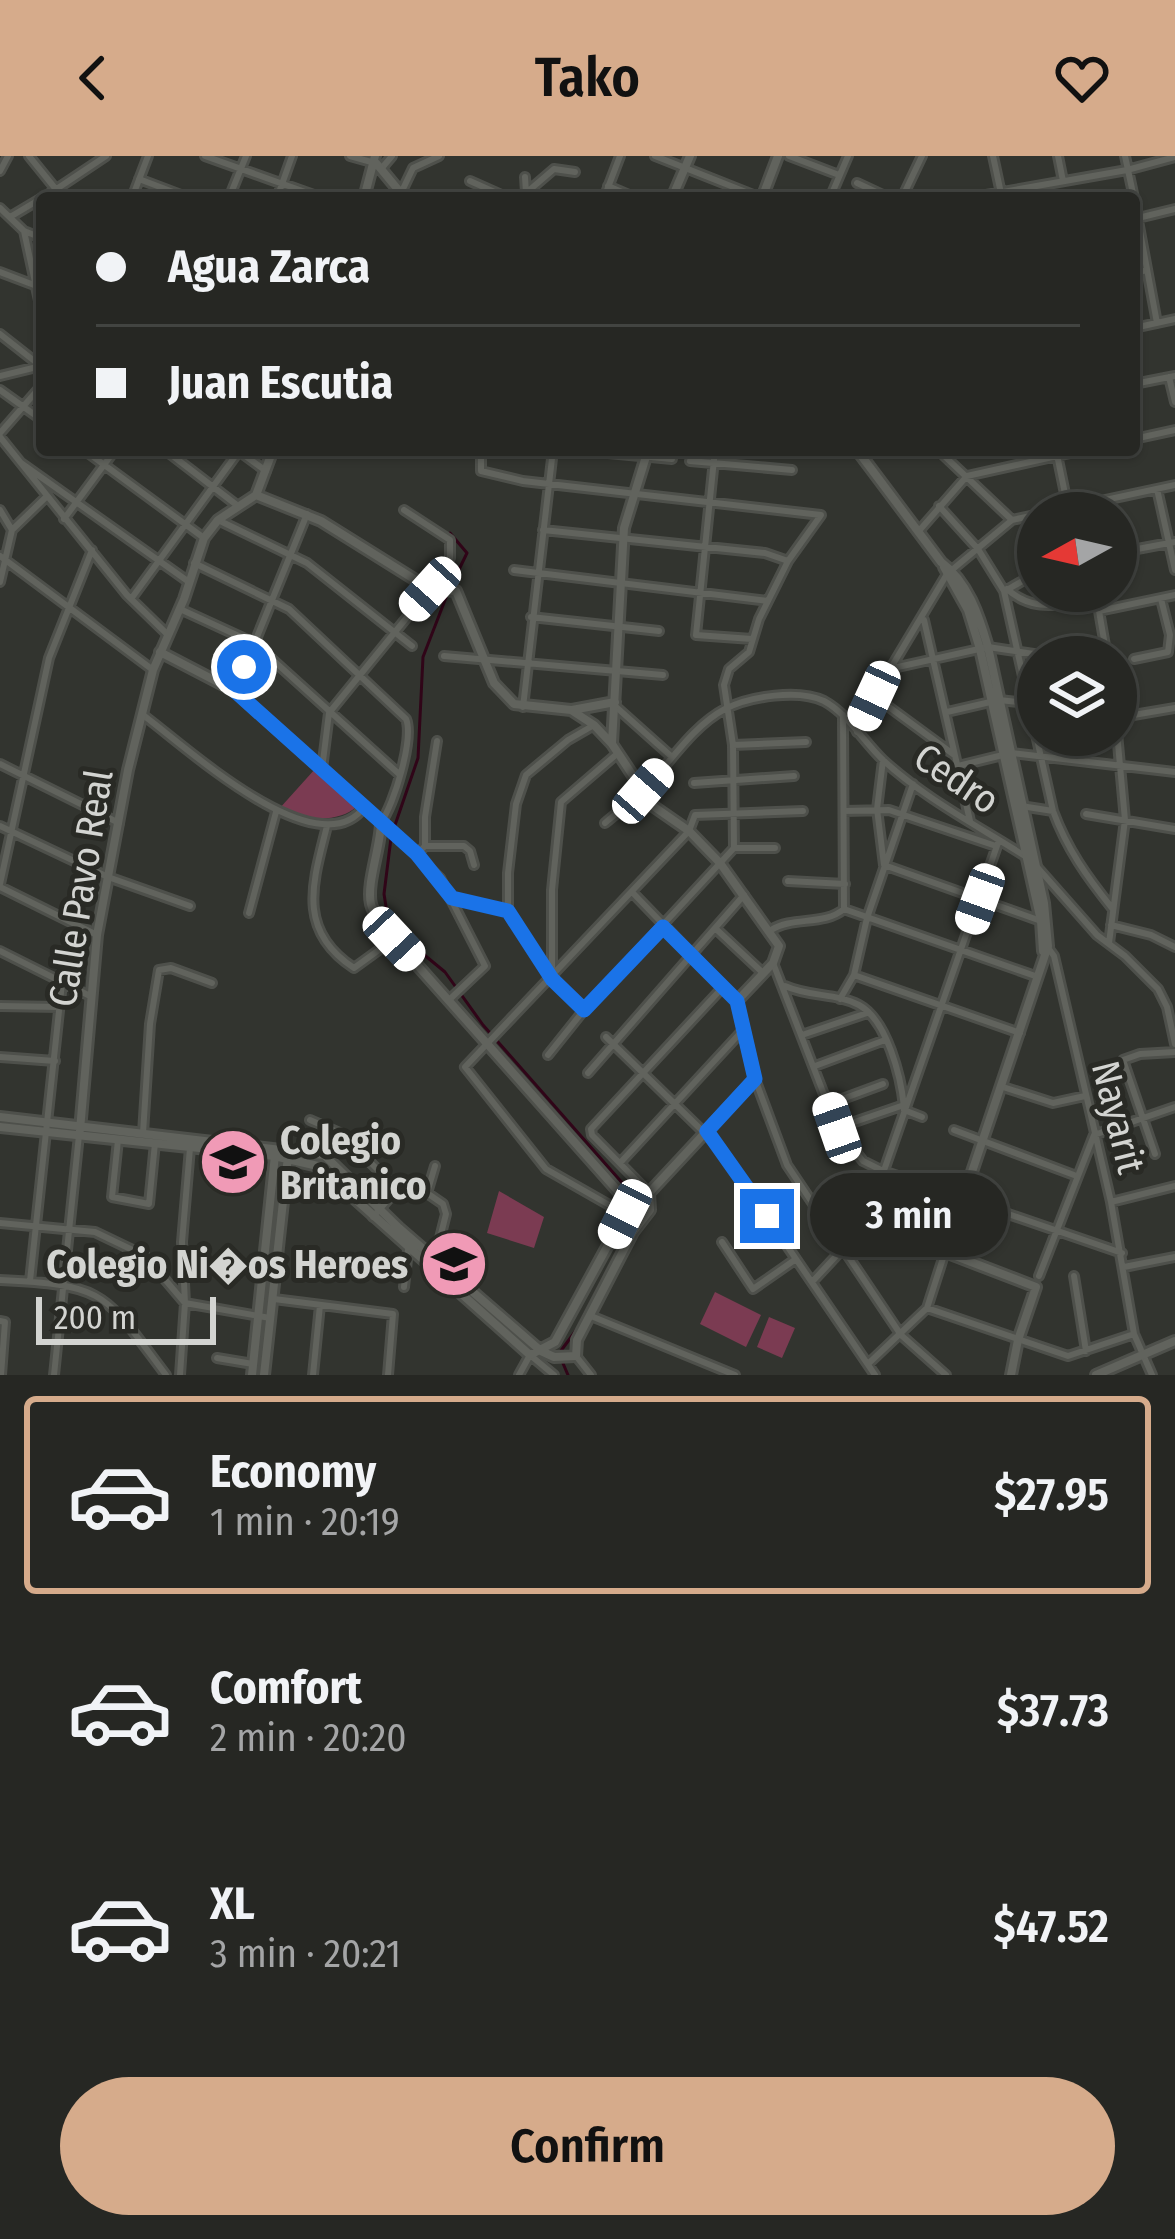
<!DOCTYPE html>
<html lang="en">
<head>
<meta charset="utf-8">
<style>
  :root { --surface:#262723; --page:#2e2f2b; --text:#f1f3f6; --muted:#a4a5a6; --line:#424441; --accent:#d6ab8b }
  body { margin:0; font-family:"Fira Sans Condensed",sans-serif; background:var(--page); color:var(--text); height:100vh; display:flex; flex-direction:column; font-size:45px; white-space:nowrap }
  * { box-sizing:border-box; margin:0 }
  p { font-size:39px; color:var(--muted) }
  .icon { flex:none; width:66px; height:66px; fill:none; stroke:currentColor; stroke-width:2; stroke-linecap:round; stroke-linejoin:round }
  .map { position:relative; height:1219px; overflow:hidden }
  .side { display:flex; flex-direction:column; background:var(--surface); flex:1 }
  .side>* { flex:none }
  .hud { position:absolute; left:36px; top:36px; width:1104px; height:264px; border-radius:12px; box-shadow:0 3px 9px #0004,0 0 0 3px var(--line); display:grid; align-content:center; height:264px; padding:0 60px; background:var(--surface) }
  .needle { width:78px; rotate:262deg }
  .tools { position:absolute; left:1017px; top:336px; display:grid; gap:24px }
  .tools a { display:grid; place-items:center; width:120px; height:120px; border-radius:50%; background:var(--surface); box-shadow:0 3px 9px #0004,0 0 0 3px var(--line); font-size:60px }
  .scale { position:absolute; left:36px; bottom:30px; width:180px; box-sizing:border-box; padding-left:12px; border:6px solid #d3d4d1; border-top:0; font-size:33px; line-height:42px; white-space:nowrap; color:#d3d4d1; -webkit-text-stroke:9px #292a25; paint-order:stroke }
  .end { position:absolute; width:54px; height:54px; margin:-27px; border:15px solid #1a73e8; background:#fff; box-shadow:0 0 0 6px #fff }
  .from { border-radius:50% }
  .bubble { position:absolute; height:84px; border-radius:42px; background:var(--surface); box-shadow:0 3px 9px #0004,0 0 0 3px var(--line); font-size:39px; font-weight:600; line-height:84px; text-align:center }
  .car { position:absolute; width:36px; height:72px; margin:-36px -18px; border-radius:15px; box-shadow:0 0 9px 3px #0007; background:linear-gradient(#fff 24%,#345 0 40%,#fff 0 76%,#345 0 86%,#fff 0) }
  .hud b { display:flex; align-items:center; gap:42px; height:114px; font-size:45px }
  .hud b+b { border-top:3px solid var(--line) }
  .hud i { width:30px; height:30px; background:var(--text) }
  ul { padding:21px 0 0; list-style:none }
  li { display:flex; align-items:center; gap:36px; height:198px; margin:0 24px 18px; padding:0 36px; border:6px solid transparent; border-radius:12px }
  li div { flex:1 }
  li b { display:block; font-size:45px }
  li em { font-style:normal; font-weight:600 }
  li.on { border-color:var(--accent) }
  li>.icon { width:108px; height:108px; stroke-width:1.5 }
  .cta { display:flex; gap:24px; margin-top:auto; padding:24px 60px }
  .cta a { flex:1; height:138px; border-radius:72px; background:var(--accent); color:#111; font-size:48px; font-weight:600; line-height:138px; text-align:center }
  header { display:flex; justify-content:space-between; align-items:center; height:156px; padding:0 60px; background:var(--accent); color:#111; font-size:54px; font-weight:600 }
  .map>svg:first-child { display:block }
  .green { fill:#7b3b52 }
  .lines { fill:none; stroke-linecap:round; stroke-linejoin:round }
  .stream { stroke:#300518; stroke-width:3 }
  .minor-casing { stroke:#4e504b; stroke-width:12 }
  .tertiary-casing { stroke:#4e504b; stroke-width:14 }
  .minor { stroke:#61635d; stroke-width:6 }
  .tertiary { stroke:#61635d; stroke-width:8 }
  .route { stroke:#1a73e8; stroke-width:15 }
  .labels { text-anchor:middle; stroke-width:10; stroke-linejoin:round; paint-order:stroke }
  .street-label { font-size:39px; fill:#d3d4d1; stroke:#292a25 }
  .poi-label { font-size:39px; font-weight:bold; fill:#d3d4d1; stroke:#292a25; text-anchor:start }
</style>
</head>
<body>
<header><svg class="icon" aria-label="back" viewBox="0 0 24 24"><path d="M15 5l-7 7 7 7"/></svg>Tako<svg class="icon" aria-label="heart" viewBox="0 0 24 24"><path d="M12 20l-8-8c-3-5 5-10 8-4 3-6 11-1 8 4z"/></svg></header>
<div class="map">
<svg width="1175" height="1219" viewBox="0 0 1175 1219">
  <rect width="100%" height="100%" fill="#32342f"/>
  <path class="green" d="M 315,613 L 358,650 C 335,669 305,663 279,653 Z
    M 499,1035 L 544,1061 L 534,1092 L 487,1077 Z
    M 715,1136 L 761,1159 L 746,1191 L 700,1168 Z
    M 769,1161 L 795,1172 L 782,1202 L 757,1191 Z"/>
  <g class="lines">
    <path class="stream" d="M 450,377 L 467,397 L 451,430
      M 394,672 L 418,602 L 423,501 L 447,439
      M 391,682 L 384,738 L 388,763 L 394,774 L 445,816 L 483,869 L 632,1038
      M 560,1196 L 577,1173 L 632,1067 L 637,1046
      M 562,1205 L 568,1219"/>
    <defs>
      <path id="minor" d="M 29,0 L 63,42
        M 205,0 L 322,42
        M 350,0 L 375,7
        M 655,0 L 761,42
        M 789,0 L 839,19
        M 993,0 L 1002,42
        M 1058,0 L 1063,25
        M 1125,0 L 1134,42
        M 381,13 L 392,0
        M 0,15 L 8,0
        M 139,23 L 189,42
        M 470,25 L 508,42
        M 857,27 L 889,42
        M 608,30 L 636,42
        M 401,37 L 413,12 L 439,0
        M 526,37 L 554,13 L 575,16
        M 43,42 L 106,0
        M 132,42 L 148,0
        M 229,42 L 246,0
        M 277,42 L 292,0
        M 521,42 L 526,37 L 525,21
        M 604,42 L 620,0
        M 830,42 L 848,0
        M 902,42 L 922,0
        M 969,42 L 1127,14 L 1175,1
        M 1134,43 L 1157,167
        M 0,52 L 24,75 L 42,82
        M 10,61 L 42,42
        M 1134,63 L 1175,53
        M 24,75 L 41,154 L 42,181
        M 0,116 L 42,132
        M 1134,117 L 1147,114
        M 1134,172 L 1175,163
        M 0,178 L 42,211
        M 0,220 L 41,210
        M 1169,221 L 1175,246
        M 1134,228 L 1175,220
        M 0,234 L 42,264
        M 0,277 L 42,229
        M 0,281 L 127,439 L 167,478
        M 1134,283 L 1175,274
        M 84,294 L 204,382
        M 165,294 L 238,350
        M 481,294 L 481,315 L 523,325 L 821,359 L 788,405 L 759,463 L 749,496 L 729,513 L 724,529 L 733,589 L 734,692 L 584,854 L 548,899
        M 576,294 L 672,303
        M 715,294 L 696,479 L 752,483
        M 938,294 L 1012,364
        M 1056,294 L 1069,357
        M 240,296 L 266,315
        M 690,305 L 792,314
        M 21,307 L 189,426
        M 1157,333 L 1175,414
        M 939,350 L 978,393 L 1004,435 L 1053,655 C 1067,693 1087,721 1112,752
        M 0,354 L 12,374
        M 64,363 L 115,294
        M 218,364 L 307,407 L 412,490
        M 543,374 L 765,397 L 788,405
        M 918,376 L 967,320 L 1084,294
        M 1116,397 L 1175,386
        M 0,400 L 153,514
        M 194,407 L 289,453 L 406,563 C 414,582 394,649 381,666 L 440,722 L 485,810 L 449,844
        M 514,414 L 768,445
        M 0,426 L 12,374 L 45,342
        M 1007,433 C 1030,454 1053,449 1082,448 L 1083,435
        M 1005,435 L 1038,416
        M 1089,435 L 1099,455 L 1107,501
        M 131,443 L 239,295
        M 180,453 L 254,487 L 399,618
        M 1099,455 L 1175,439
        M 531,461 L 659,475
        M 924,464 L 970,665
        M 444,500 L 663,519
        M 1134,503 L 1168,496 L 1170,479 L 1161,443
        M 889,513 L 988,491 L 1054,501
        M 235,535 L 307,358
        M 874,540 L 953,598
        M 615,550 L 672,601
        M 523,551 L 553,294
        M 947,556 L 999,544 L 1038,548
        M 143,559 C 184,589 319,715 365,650
        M 843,559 L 844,753
        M 1116,562 L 1175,552
        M 857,576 L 874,540 L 947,418 L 1012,364 L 1175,329
        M 733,589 L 806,586
        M 883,604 L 877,653 L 884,709 L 1041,765
        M 0,608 L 119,667
        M 958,610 L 1011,597 L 1175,616
        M 322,613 L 329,557 L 430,433 L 450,402 L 450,384 L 404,354
        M 694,627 L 794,620
        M 1021,650 L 1053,655
        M 844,655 L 889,654 L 996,690
        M 1086,658 L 1175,673
        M 605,667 C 619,655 635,644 647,631 C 670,606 694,569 725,553 C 750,540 799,533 824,545 C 848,558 863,585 883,604 C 925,643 980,671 1028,702
        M 0,670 L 108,721 L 190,750
        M 327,670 C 313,726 296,774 354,812 L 394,783
        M 425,690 L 464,690 L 470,695 L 474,709
        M 734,692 L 775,692
        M 417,698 L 425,690 L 425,661 L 437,585
        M 1037,711 L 1097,779 L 1125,800 L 1158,833 L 1167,851 L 1175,888
        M 788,725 L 845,728
        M 0,728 L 49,502 L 92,394
        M 0,731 L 97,779
        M 632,736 L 737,845
        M 452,742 L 507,754
        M 844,753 L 1038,821
        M 249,757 L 276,656
        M 1111,769 L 1151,779 L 1175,791
        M 715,772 L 763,817
        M 771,774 C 793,760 824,770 844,753
        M 1109,787 L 1125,664 L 1116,566
        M 1046,789 L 1054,800 L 1111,1046 L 1134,1178 L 1152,1219
        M 0,795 L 90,840
        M 773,807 L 837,972 L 863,1005 L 883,1015 L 1122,1097
        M 854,819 L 1020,877
        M 552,820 L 552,734 L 561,646 L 618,597
        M 785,830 C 809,841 837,837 859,849 C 887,864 901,921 904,951
        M 840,843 L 854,819 L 867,762 L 913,628
        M 0,850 L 59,851
        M 584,854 L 552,823 L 508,755 L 508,717 L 516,648 L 526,619 L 568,584 L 594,569
        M 802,879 L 867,857
        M 606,881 L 721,993 L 875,1219
        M 0,901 L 55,905
        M 815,910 L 885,884
        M 588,917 L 744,739
        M 755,923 L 787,1009 L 901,1179 L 946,1219
        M 1003,931 L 1053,947 L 1085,940
        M 829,948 L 883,928
        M 904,954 L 922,961
        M 310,964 L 342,978 L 397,1033 L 427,1037 L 443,1048 L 446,1058 L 440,1082
        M 837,972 L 904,949
        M 954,974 L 1074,1019
        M 143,977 L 150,868 L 159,814 L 171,812 L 212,827
        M 118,984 L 112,1041 L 149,1048 L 155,987
        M 1155,998 L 1123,904 L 1140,898 L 1175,896
        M 620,1007 L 743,874
        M 427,1037 L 435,1010
        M 649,1037 L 592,979 L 591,973 L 723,831
        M 1111,1046 L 1175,1030
        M 625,1058 L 546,1013 L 465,911 L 689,675 L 695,659 L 803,655
        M 373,1061 L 397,1033
        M 0,1067 L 95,1076 L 145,1100 L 185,1147 L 270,1162
        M 865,1069 L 945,1096 L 927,1152 L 868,1208
        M 722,1086 L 753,1133 L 796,1103
        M 1124,1111 L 1175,1101
        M 1039,1120 L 1094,979 L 1175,951
        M 1074,1120 L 1086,1195
        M 0,1124 C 107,1129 104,1137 166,1219
        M 30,1125 L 62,827
        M 812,1126 L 865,1069 L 999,684
        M 404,1131 L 408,1094
        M 274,1143 L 393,1158 L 388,1219
        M 927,1152 L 1068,1200 L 1134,1178
        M 591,1160 L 735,1219
        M 0,1165 L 5,1166 L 1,1219
        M 576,1200 L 591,1219
        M 217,1202 L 253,1208
        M 54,1219 L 79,979
        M 180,1219 L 185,1147 L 182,1086 L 190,992
        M 313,1219 L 320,1149
        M 519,1219 L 530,1199 L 554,1219"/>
      <path id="tertiary" d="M 376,7 L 405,42
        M 364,42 L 375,0
        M 672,42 L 690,0
        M 762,42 L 778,0
        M 857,294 L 941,406 C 968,426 979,460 988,491 L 1044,747 L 1048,790 L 945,1096 L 1036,1131 L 1018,1184 L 1011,1219
        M 256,339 L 321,365 L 430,433 L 456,435 L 494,527 L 514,548 L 571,554 L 594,569 L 612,588 L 653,650 L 689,675 L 720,707 L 779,790 L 773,807 L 737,845 L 755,923 L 649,1037 L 626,1046
        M 944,411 L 968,454 L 980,493 L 1041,765 L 1043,795
        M 572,554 L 615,546
        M 612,587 L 624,372 L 648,294
        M 0,961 L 324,999 L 399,1072 L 541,1195 L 554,1201 L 576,1200 L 577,1184 L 633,1076 L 650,1054 L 649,1037
        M 0,971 L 274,1000 L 318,1010 L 530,1199 L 555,1186 L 625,1058 L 625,1043 L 394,783 C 386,773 374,760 371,748 C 366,728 381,690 381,666 L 235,535 L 160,496
        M 80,974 L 97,779 L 128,614 L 153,514 L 184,443 L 204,382 L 218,364 L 256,339 L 273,294
        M 252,1219 L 275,999
        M 264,1219 L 288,1000
        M 1096,1219 L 1175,1185"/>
    </defs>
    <use href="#minor" class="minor-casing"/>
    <use href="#tertiary" class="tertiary-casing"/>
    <use href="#minor" class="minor"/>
    <use href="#tertiary" class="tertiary"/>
  </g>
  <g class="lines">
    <path class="route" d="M 244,511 L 235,535 L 417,698 L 452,742 L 508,755 L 552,823 L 584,854 L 663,771 L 737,845 L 755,923 L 707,975 L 767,1060"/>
  </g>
  <defs>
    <symbol id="university-disc" viewBox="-11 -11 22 22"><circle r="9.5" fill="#f09ab6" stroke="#292a25"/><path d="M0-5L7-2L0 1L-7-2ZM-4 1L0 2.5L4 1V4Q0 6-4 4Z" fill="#111"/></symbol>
  </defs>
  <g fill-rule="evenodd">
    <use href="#university-disc" x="195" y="968" width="76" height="76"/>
    <use href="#university-disc" x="416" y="1070" width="76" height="76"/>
  </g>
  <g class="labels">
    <g class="street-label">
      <text transform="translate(957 622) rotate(34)" y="14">Cedro</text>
      <text transform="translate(80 732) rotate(-81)" y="14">Calle Pavo Real</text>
      <text transform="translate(1119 961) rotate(76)" y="14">Nayarit</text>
    </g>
    <g class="poi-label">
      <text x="280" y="998">Colegio<tspan x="280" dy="45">Britanico</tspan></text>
      <text x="408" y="1122" text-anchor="end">Colegio Ni�os Heroes</text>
    </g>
  </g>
</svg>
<div class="tools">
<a><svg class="needle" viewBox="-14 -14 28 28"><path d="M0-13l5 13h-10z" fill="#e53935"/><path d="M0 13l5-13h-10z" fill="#a4a5a6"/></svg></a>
<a><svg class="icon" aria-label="layers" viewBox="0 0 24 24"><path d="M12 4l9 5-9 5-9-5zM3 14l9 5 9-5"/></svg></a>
</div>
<div class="scale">200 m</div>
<i class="end from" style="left:244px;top:511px"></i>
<i class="end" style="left:767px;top:1060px"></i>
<div class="bubble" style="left:810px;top:1017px;width:198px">3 min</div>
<i class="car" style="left:430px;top:433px;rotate:222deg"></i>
<i class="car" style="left:874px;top:540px;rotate:205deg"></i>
<i class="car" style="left:643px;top:635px;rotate:41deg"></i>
<i class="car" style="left:980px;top:743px;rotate:200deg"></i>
<i class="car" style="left:394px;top:783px;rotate:137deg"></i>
<i class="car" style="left:837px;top:972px;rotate:341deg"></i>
<i class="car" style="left:625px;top:1058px;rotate:207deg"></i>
<div class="hud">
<b><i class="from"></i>Agua Zarca</b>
<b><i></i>Juan Escutia</b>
</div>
</div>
<section class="side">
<ul>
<li class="on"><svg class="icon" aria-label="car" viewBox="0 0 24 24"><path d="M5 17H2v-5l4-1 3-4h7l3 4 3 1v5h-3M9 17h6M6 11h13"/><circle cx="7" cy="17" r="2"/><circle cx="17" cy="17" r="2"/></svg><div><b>Economy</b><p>1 min · 20:19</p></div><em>$27.95</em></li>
<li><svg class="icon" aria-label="car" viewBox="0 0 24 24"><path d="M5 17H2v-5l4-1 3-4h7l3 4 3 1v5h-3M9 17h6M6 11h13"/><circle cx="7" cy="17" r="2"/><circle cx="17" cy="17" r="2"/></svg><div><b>Comfort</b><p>2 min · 20:20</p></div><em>$37.73</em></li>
<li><svg class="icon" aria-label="car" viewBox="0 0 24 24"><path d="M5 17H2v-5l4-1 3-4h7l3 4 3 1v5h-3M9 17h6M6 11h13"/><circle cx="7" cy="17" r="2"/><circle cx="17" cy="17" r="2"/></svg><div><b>XL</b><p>3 min · 20:21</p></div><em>$47.52</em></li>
</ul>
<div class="cta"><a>Confirm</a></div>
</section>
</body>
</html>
